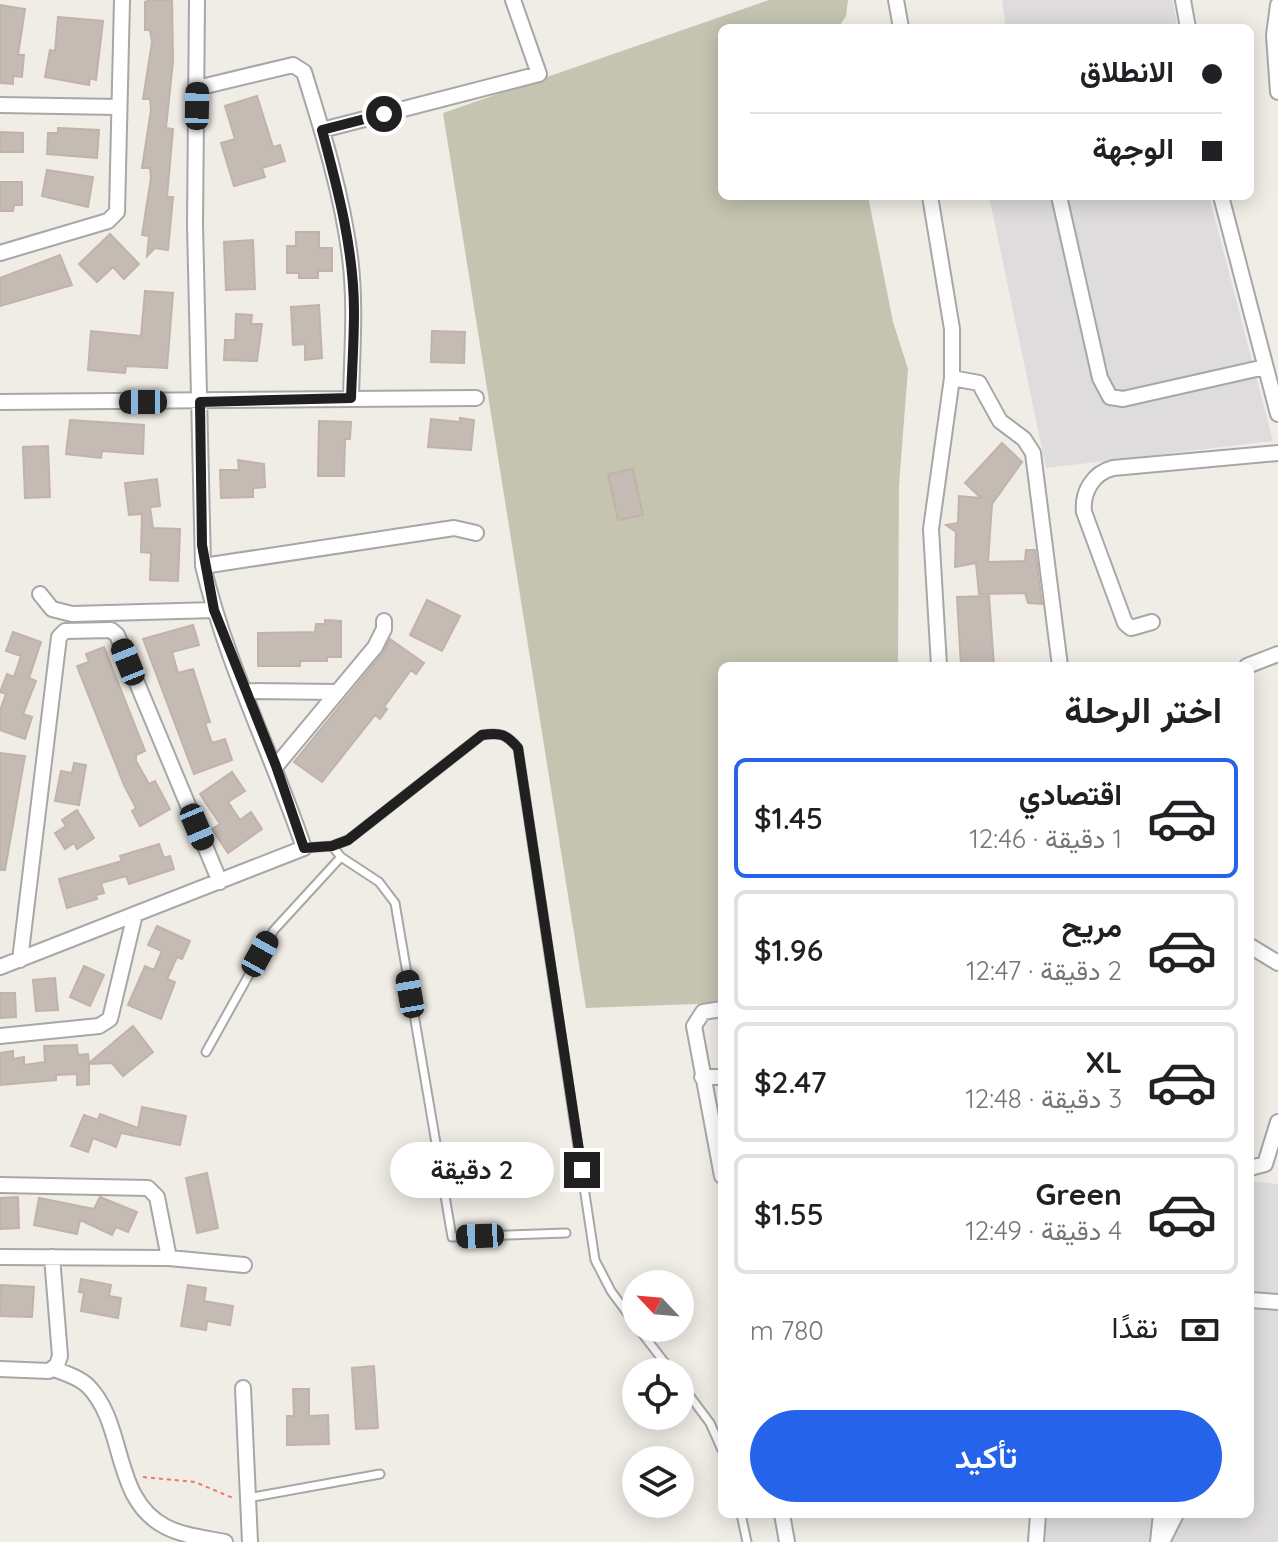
<!DOCTYPE html>
<html lang="ar">
<head>
<meta charset="utf-8">
<style>
  :root { --surface:#fff; --page:#f2f2f2; --text:#202124; --muted:#757577; --line:#e0e0e0; --accent:#2563eb }
  body { margin:0; font-family:Quicksand,Vazirmatn,sans-serif; background:var(--page); color:var(--text); direction:rtl; height:100vh; display:flex; flex-direction:column; font-size:30px; white-space:nowrap }
  * { box-sizing:border-box; margin:0 }
  p { font-size:26px; color:var(--muted) }
  .icon { flex:none; width:44px; height:44px; fill:none; stroke:currentColor; stroke-width:2; stroke-linecap:round; stroke-linejoin:round }
  .map { position:relative; flex:1; overflow:hidden; direction:ltr }
  .side { position:absolute; left:718px; top:662px; width:536px; height:856px; display:flex; flex-direction:column; background:var(--surface); border-radius:12px; box-shadow:0 4px 20px #0003; direction:rtl }
  .side>* { flex:none }
  .top-card { position:absolute; left:718px; top:24px; width:536px; height:176px; border-radius:12px; box-shadow:0 4px 20px #0003; direction:rtl; display:grid; align-content:center; height:176px; padding:0 32px; background:var(--surface) }
  .needle { width:52px; rotate:296deg }
  .fabs { position:absolute; left:622px; top:1270px; display:grid; gap:16px }
  .fabs a { display:grid; place-items:center; width:72px; height:72px; border-radius:50%; background:var(--surface); box-shadow:0 4px 20px #0003; font-size:40px }
  .end { position:absolute; width:36px; height:36px; margin:-18px; border:10px solid #202020; background:#fff; box-shadow:0 0 0 4px #fff }
  .from { border-radius:50% }
  .bubble { position:absolute; height:56px; border-radius:28px; background:var(--surface); box-shadow:0 4px 20px #0003; font-size:26px; font-weight:600; line-height:56px; text-align:center; direction:rtl }
  .car { position:absolute; width:24px; height:48px; margin:-24px -12px; border-radius:10px; box-shadow:0 0 6px 2px #0007; background:linear-gradient(#222 24%,#8ab4d8 0 40%,#222 0 76%,#8ab4d8 0 86%,#222 0) }
  .top-card b { display:flex; align-items:center; gap:28px; height:76px; font-size:30px }
  .top-card b+b { border-top:2px solid var(--line) }
  .top-card i { width:20px; height:20px; background:var(--text) }
  ul { padding:0; list-style:none }
  li { display:flex; align-items:center; gap:24px; height:120px; margin:0 16px 12px; padding:0 16px; border:4px solid var(--line); border-radius:12px }
  li div { flex:1 }
  li b { display:block; font-size:30px }
  li em { font-style:normal; font-weight:600 }
  li.active { border-color:var(--accent) }
  li>.icon { width:72px; height:72px; stroke-width:1.5 }
  h2 { padding:0 32px; font-size:36px; line-height:96px }
  .pay { display:flex; align-items:center; gap:20px; height:88px; padding:0 32px; font-size:30px }
  .pay p { margin-inline-start:auto }
  .action { display:flex; gap:16px; margin-top:auto; padding:16px 32px }
  .action a { flex:1; height:92px; border-radius:48px; background:var(--accent); color:#fff; font-size:32px; font-weight:600; line-height:92px; text-align:center }
  .map>svg:first-child { display:block }
  .residential { fill:#dedcdd }
  .construction { fill:#c5c4b1 }
  .building { fill:#c5bbb5; stroke:#c2b2a8; stroke-width:2 }
  .lines { fill:none; stroke-linecap:round; stroke-linejoin:round }
  .lane-casing { stroke:#a7a7a7; stroke-width:11 }
  .street-casing { stroke:#a7a7a7; stroke-width:18 }
  .path { stroke:#fd716a; stroke-width:2; stroke-dasharray:4 4; stroke-linecap:butt }
  .lane { stroke:#fff; stroke-width:7 }
  .street { stroke:#fff; stroke-width:14 }
  .route { stroke:#202020; stroke-width:10 }
</style>
</head>
<body>
<div class="map">
<svg width="1278" height="1542" viewBox="0 0 1278 1542">
  <rect width="100%" height="100%" fill="#f0ece6"/>
  <path class="residential" d="M 1002,0 L 1173,0 L 1177,28 L 1006,28 Z
    M 989,196 L 1209,196 L 1273,441 L 1046,468 Z
    M 1250,1181 L 1278,1184 L 1278,1542 L 1045,1542 L 1047,1514 L 1250,1514 Z"/>
  <path class="construction" d="M 769,0 L 848,0 L 846,16 L 838,28 L 722,28 L 722,196 L 868,196 L 893,322 L 908,369 L 899,485 L 898,666 L 722,666 L 722,1003 L 586,1008 L 443,113 Z"/>
  <path class="building" d="M 150,0 L 172,0 L 173,61 L 166,128 L 173,129 L 167,197 L 173,197 L 168,250 L 155,248 L 147,256 L 149,236 L 142,235 L 151,178 L 150,168 L 142,168 L 151,110 L 150,99 L 143,99 L 152,42 L 150,30 L 145,30 L 145,2 Z
    M 0,5 L 25,9 L 18,55 L 24,55 L 22,77 L 13,76 L 13,84 L 0,83 Z
    M 58,17 L 103,21 L 96,80 L 90,78 L 89,85 L 45,77 L 50,50 L 55,51 Z
    M 257,96 L 273,147 L 280,145 L 285,161 L 262,168 L 265,177 L 234,186 L 221,143 L 235,139 L 225,106 Z
    M 58,128 L 99,130 L 97,158 L 47,154 L 48,133 L 58,133 Z
    M 0,132 L 23,133 L 23,152 L 0,152 Z
    M 47,170 L 93,177 L 88,207 L 42,196 Z
    M 0,182 L 22,182 L 22,205 L 14,205 L 13,211 L 0,211 Z
    M 296,232 L 319,232 L 319,248 L 332,248 L 332,271 L 318,271 L 318,278 L 299,278 L 299,273 L 287,273 L 287,246 L 296,246 Z
    M 110,234 L 139,264 L 124,279 L 113,267 L 97,282 L 79,264 Z
    M 253,240 L 255,289 L 226,290 L 224,242 Z
    M 60,255 L 72,285 L 0,306 L 0,278 Z
    M 145,291 L 173,293 L 167,368 L 126,366 L 125,373 L 88,370 L 91,331 L 141,336 Z
    M 319,305 L 322,358 L 305,360 L 305,344 L 293,345 L 291,307 Z
    M 236,314 L 252,315 L 251,324 L 262,324 L 257,361 L 224,360 L 225,340 L 235,340 Z
    M 432,331 L 465,332 L 464,363 L 431,362 Z
    M 460,418 L 474,420 L 471,450 L 428,447 L 431,419 L 460,422 Z
    M 70,420 L 144,425 L 143,454 L 102,451 L 101,458 L 66,454 Z
    M 319,421 L 351,422 L 350,439 L 345,439 L 344,476 L 318,476 Z
    M 1002,443 L 1022,462 L 992,504 L 988,562 L 1025,561 L 1026,550 L 1035,550 L 1042,604 L 1028,603 L 1025,593 L 979,594 L 976,563 L 955,567 L 956,532 L 946,525 L 958,523 L 959,496 L 981,498 L 965,483 Z
    M 48,446 L 50,497 L 25,498 L 23,447 Z
    M 238,460 L 264,464 L 265,487 L 253,488 L 253,497 L 221,498 L 220,470 L 239,470 Z
    M 633,469 L 643,515 L 618,520 L 608,474 Z
    M 157,479 L 160,506 L 150,507 L 153,528 L 180,529 L 178,581 L 150,580 L 151,553 L 141,552 L 142,514 L 129,515 L 125,483 Z
    M 989,596 L 994,666 L 961,666 L 957,597 Z
    M 427,600 L 460,616 L 442,651 L 410,635 Z
    M 325,620 L 341,621 L 341,657 L 327,657 L 327,661 L 300,661 L 300,666 L 258,666 L 258,633 L 315,632 L 316,624 L 325,624 Z
    M 193,625 L 199,645 L 172,652 L 178,673 L 193,669 L 210,722 L 205,723 L 212,743 L 225,739 L 232,760 L 194,774 L 143,639 Z
    M 13,632 L 41,642 L 29,678 L 36,681 L 23,714 L 32,717 L 25,739 L 0,730 L 0,710 L 6,694 L 0,692 L 7,674 L 14,677 L 21,656 L 6,651 Z
    M 390,639 L 424,663 L 416,674 L 411,670 L 384,707 L 387,709 L 380,719 L 375,715 L 322,782 L 294,762 L 383,653 Z
    M 104,647 L 145,751 L 136,755 L 136,761 L 149,784 L 155,781 L 170,809 L 140,826 L 132,811 L 136,808 L 124,785 L 77,666 L 89,662 L 86,654 Z
    M 0,753 L 25,756 L 5,870 L 0,870 Z
    M 74,763 L 86,765 L 79,805 L 55,801 L 61,771 L 72,773 Z
    M 232,772 L 245,791 L 228,802 L 240,820 L 251,812 L 262,829 L 228,853 L 212,829 L 220,824 L 200,794 Z
    M 77,810 L 94,838 L 77,849 L 74,843 L 65,849 L 55,833 L 66,826 L 62,820 Z
    M 159,844 L 164,858 L 170,856 L 174,869 L 129,884 L 126,876 L 101,883 L 104,893 L 96,895 L 97,899 L 67,908 L 59,879 L 122,861 L 120,856 Z
    M 157,926 L 190,941 L 182,959 L 177,957 L 167,979 L 175,982 L 161,1019 L 128,1005 L 145,966 L 154,970 L 162,951 L 148,945 Z
    M 84,966 L 104,975 L 90,1006 L 70,997 Z
    M 55,978 L 58,1010 L 36,1011 L 33,980 Z
    M 0,993 L 15,993 L 16,1017 L 0,1018 Z
    M 133,1026 L 153,1052 L 123,1076 L 112,1063 L 89,1064 L 89,1084 L 77,1085 L 77,1074 L 56,1075 L 56,1080 L 0,1085 L 0,1053 L 13,1051 L 13,1059 L 24,1057 L 24,1065 L 45,1062 L 44,1046 L 77,1045 L 78,1055 L 88,1054 L 89,1063 Z
    M 142,1107 L 186,1116 L 180,1145 L 121,1133 L 116,1147 L 93,1138 L 88,1152 L 71,1146 L 84,1115 L 98,1120 L 100,1114 L 138,1128 Z
    M 207,1173 L 218,1228 L 197,1233 L 186,1178 Z
    M 18,1197 L 19,1228 L 0,1229 L 0,1198 Z
    M 100,1197 L 137,1212 L 128,1232 L 116,1227 L 112,1235 L 80,1220 L 77,1234 L 34,1225 L 39,1198 L 94,1209 Z
    M 81,1279 L 111,1285 L 109,1296 L 121,1298 L 118,1318 L 81,1311 L 84,1293 L 79,1292 Z
    M 1,1285 L 34,1287 L 32,1317 L 0,1316 Z
    M 188,1285 L 206,1288 L 204,1301 L 233,1306 L 230,1325 L 207,1321 L 206,1330 L 181,1326 Z
    M 374,1366 L 378,1428 L 356,1429 L 352,1368 Z
    M 293,1389 L 309,1389 L 309,1416 L 328,1415 L 329,1444 L 287,1445 L 287,1416 L 294,1416 Z"/>
  <g class="lines">
    <defs>
      <path id="lane" d="M 304,848 L 332,846 L 348,840 L 482,735 C 500,732 506,734 518,748 L 595,1260 L 611,1291 L 636,1325
        M 341,857 L 379,882 L 395,903 L 452,1237 L 566,1233
        M 206,1052 L 274,930 L 341,857 L 332,846
        M 638,1328 L 672,1372
        M 680,1383 L 710,1423 L 722,1450
        M 248,1498 L 380,1474
        M 741,1514 L 747,1542"/>
      <path id="street" d="M 896,0 L 901,28
        M 1183,0 L 1188,28
        M 1278,5 L 1274,35 L 1278,92
        M 197,88 L 293,65 L 304,72 C 323,133 342,194 350,257 C 356,304 352,351 351,398
        M 0,105 L 118,107
        M 322,130 L 539,74 L 513,0
        M 930,196 L 952,329 L 952,378 L 931,529 L 939,666
        M 1059,196 L 1100,378 L 1110,397 L 1123,399 L 1265,367
        M 1221,196 L 1278,414
        M 0,253 L 108,221 L 117,212 L 122,0
        M 952,378 L 979,383 L 1000,421 L 1024,439 L 1033,453 L 1060,666
        M 0,402 L 476,398
        M 203,566 L 454,528 L 476,533
        M 40,594 L 52,609 L 72,614 L 214,610
        M 1152,622 L 1131,628 L 1125,623 L 1084,512 C 1082,492 1093,473 1113,468 L 1278,453
        M 1247,666 L 1278,654
        M 244,691 L 335,692
        M 276,766 L 375,647 L 384,629 L 384,621
        M 1250,946 L 1278,963
        M 20,960 L 59,637 L 65,631 L 111,630 L 117,635 L 220,882
        M 0,967 L 304,848 C 272,754 226,663 203,566 L 195,225 L 197,0
        M 722,1009 L 703,1012 L 694,1026 L 722,1176
        M 0,1036 L 99,1026 L 110,1019 L 135,914
        M 702,1077 L 722,1077
        M 1250,1168 L 1265,1164 L 1278,1122
        M 0,1185 L 148,1188 L 157,1197 L 169,1258
        M 0,1257 L 169,1258 L 244,1265
        M 1250,1300 L 1278,1302
        M 0,1369 L 49,1371 L 57,1365 L 60,1356 L 52,1257
        M 54,1369 C 65,1373 78,1377 87,1385 C 127,1424 111,1499 166,1527 C 184,1536 205,1538 225,1542
        M 243,1388 L 250,1542
        M 782,1514 L 787,1542
        M 1036,1542 L 1038,1514
        M 1158,1542 L 1161,1514
        M 1162,1542 L 1176,1514"/>
    </defs>
    <use href="#lane" class="lane-casing"/>
    <use href="#street" class="street-casing"/>
    <path class="path" d="M 143,1477 L 195,1482 L 233,1498"/>
    <use href="#lane" class="lane"/>
    <use href="#street" class="street"/>
  </g>
  <g class="lines">
    <path class="route" d="M 384,114 L 322,130 C 338,190 354,250 354,312 C 354,341 352,370 351,398 L 200,402 L 202,545 L 214,610 L 276,766 L 304,848 L 332,846 L 348,840 L 482,735 C 500,732 506,734 518,748 L 582,1170"/>
  </g>
</svg>
<div class="fabs">
<a><svg class="needle" viewBox="-14 -14 28 28"><path d="M0-13l5 13h-10z" fill="#e53935"/><path d="M0 13l5-13h-10z" fill="#757577"/></svg></a>
<a><svg class="icon" aria-label="locate" viewBox="0 0 24 24"><circle cx="12" cy="12" r="6"/><path d="M12 2v4M12 18v4M2 12h4M18 12h4"/></svg></a>
<a><svg class="icon" aria-label="layers" viewBox="0 0 24 24"><path d="M12 4l9 5-9 5-9-5zM3 14l9 5 9-5"/></svg></a>
</div>
<i class="end from" style="left:384px;top:114px"></i>
<i class="end" style="left:582px;top:1170px"></i>
<div class="bubble" style="left:390px;top:1142px;width:164px">2 دقيقة</div>
<i class="car" style="left:197px;top:106px;rotate:1deg"></i>
<i class="car" style="left:143px;top:402px;rotate:270deg"></i>
<i class="car" style="left:128px;top:662px;rotate:338deg"></i>
<i class="car" style="left:197px;top:827px;rotate:157deg"></i>
<i class="car" style="left:260px;top:954px;rotate:29deg"></i>
<i class="car" style="left:410px;top:994px;rotate:350deg"></i>
<i class="car" style="left:480px;top:1236px;rotate:268deg"></i>
<div class="top-card">
<b><i class="from"></i>الانطلاق</b>
<b><i></i>الوجهة</b>
</div>
<section class="side">
<h2>اختر الرحلة</h2>
<ul>
<li class="active"><svg class="icon" aria-label="car" viewBox="0 0 24 24"><path d="M5 17H2v-5l4-1 3-4h7l3 4 3 1v5h-3M9 17h6M6 11h13"/><circle cx="7" cy="17" r="2"/><circle cx="17" cy="17" r="2"/></svg><div><b>اقتصادي</b><p>1 دقيقة · 12:46</p></div><em>$1.45</em></li>
<li><svg class="icon" aria-label="car" viewBox="0 0 24 24"><path d="M5 17H2v-5l4-1 3-4h7l3 4 3 1v5h-3M9 17h6M6 11h13"/><circle cx="7" cy="17" r="2"/><circle cx="17" cy="17" r="2"/></svg><div><b>مريح</b><p>2 دقيقة · 12:47</p></div><em>$1.96</em></li>
<li><svg class="icon" aria-label="car" viewBox="0 0 24 24"><path d="M5 17H2v-5l4-1 3-4h7l3 4 3 1v5h-3M9 17h6M6 11h13"/><circle cx="7" cy="17" r="2"/><circle cx="17" cy="17" r="2"/></svg><div><b>XL</b><p>3 دقيقة · 12:48</p></div><em>$2.47</em></li>
<li><svg class="icon" aria-label="car" viewBox="0 0 24 24"><path d="M5 17H2v-5l4-1 3-4h7l3 4 3 1v5h-3M9 17h6M6 11h13"/><circle cx="7" cy="17" r="2"/><circle cx="17" cy="17" r="2"/></svg><div><b>Green</b><p>4 دقيقة · 12:49</p></div><em>$1.55</em></li>
</ul>
<div class="pay"><svg class="icon" aria-label="cash" viewBox="0 0 24 24"><path d="M3 7h18v10H3z"/><circle cx="12" cy="12" r="2"/></svg>نقدًا<p>780 m</p></div>
<div class="action"><a>تأكيد</a></div>
</section>
</div>
</body>
</html>
